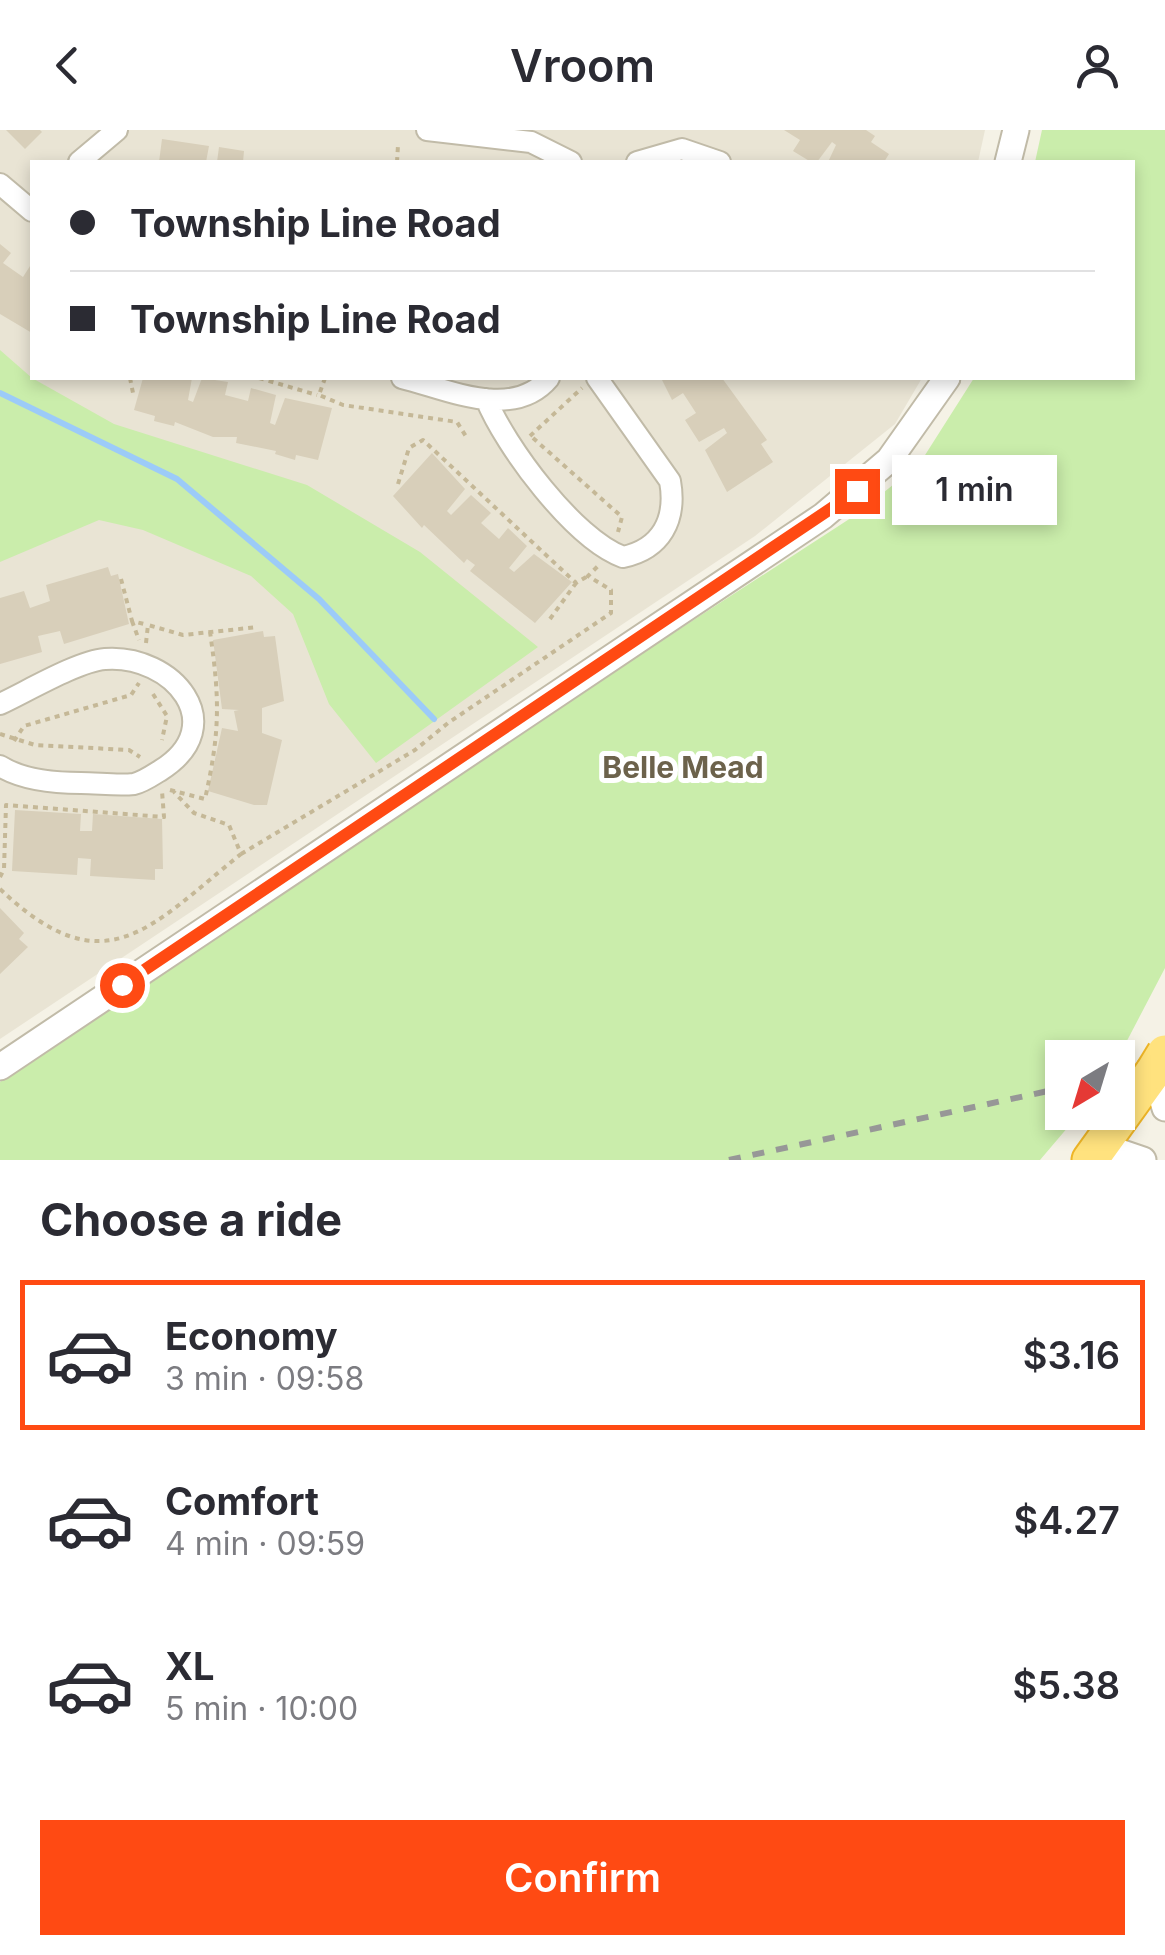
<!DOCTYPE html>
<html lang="en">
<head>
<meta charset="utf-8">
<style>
  :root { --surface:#fff; --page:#f2f2f3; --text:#2b2b33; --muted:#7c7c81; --line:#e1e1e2; --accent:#ff4a13 }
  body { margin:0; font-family:Inter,sans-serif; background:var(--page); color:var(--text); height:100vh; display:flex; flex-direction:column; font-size:38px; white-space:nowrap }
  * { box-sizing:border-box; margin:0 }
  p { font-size:32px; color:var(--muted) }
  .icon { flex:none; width:55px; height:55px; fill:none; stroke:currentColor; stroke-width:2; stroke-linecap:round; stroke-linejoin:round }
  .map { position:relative; height:1030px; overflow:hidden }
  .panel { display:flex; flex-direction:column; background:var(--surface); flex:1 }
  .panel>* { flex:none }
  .guide { position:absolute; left:30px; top:30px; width:1105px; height:220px; border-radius:0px; box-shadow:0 5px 15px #0003; display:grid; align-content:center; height:220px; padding:0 40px; background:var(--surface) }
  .needle { width:65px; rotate:218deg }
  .tools { position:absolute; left:1045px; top:910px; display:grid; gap:20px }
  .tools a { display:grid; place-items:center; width:90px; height:90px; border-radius:0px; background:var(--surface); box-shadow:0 5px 15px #0003; font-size:50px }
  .end { position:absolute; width:45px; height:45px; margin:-22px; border:12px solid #ff4a13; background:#fff; box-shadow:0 0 0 5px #fff }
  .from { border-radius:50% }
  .bubble { position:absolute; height:70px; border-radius:0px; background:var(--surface); box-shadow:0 5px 15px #0003; font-size:32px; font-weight:600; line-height:70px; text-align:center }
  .guide b { display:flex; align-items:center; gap:35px; height:95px; font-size:38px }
  .guide b+b { border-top:2px solid var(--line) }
  .guide i { width:25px; height:25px; background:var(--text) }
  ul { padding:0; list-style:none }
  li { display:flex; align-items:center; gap:30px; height:150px; margin:0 20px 15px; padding:0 20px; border:5px solid transparent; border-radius:0px }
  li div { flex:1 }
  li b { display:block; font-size:38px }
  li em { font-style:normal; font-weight:600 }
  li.active { border-color:var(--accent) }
  li>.icon { width:90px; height:90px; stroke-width:1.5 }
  h2 { padding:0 40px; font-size:45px; line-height:120px }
  .cta { display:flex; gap:20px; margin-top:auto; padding:20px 40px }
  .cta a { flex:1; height:115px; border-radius:0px; background:var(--accent); color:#fff; font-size:40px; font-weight:600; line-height:115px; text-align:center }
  header { display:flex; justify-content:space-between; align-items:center; height:130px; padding:0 40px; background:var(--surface); font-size:45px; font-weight:600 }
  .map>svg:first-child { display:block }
  .residential { fill:#e9e4d4 }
  .green { fill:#caedab }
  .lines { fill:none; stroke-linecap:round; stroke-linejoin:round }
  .stream { stroke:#9ccbf8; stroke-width:6 }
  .building { fill:#d8cfba }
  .minor-casing { stroke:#c1bba8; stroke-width:24 }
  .tertiary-casing { stroke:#c1bba8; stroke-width:29 }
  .trunk-casing { stroke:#eeb527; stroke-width:39 }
  .path { stroke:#c5b897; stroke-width:4; stroke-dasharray:5 5; stroke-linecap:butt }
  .minor { stroke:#fff; stroke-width:20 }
  .tertiary { stroke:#fff; stroke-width:25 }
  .trunk { stroke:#ffe27e; stroke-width:35 }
  .rail { stroke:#979797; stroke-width:6; stroke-dasharray:12 12; stroke-linecap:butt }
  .trunk-bridge-casing { stroke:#eeb527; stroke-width:39; stroke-linecap:butt }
  .trunk-bridge { stroke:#ffe27e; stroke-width:35 }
  .route { stroke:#ff4a13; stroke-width:12 }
  .labels { text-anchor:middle; stroke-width:10; stroke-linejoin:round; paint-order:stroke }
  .neighbourhood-label { font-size:30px; font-weight:bold; fill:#6c624b; stroke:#fff }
</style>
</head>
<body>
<header><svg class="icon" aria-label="back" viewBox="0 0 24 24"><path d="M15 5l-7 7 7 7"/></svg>Vroom<svg class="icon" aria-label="person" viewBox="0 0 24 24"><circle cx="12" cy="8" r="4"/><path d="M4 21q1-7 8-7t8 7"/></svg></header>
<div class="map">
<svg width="1165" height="1030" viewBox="0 0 1165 1030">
  <rect width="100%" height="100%" fill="#f5f2e6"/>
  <path class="residential" d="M 0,0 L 985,0 L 978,32 L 32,32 L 32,248 L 922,248 L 895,294 L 755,406 L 0,909 Z"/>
  <path class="green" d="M 1042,0 L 1165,0 L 1165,838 L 1118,928 L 1062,928 L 1062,982 L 1080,983 L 1040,1030 L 0,1030 L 0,952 L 578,565 L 857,384 L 920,333 L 974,248 L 1132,248 L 1132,32 L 1035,32 Z
    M 0,220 L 32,248 L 114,294 L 307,355 L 420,422 L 538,517 L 376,633 L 329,574 L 293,484 L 251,446 L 143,400 L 99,390 L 0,432 Z"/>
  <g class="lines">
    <path class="stream" d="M 0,263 L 177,349 L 319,469 L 434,589"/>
  </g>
  <path class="building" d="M 6,0 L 40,0 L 42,2 L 25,19 Z
    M 784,0 L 866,0 L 875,6 L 871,12 L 889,24 L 884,32 L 828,32 L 836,15 L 832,12 L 817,32 L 811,32 L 793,21 L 800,10 Z
    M 162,9 L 209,16 L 206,32 L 159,32 Z
    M 219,17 L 244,21 L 243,32 L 217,32 Z
    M 0,114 L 11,123 L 3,133 L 23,147 L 32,133 L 32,203 L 0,184 Z
    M 143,248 L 192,248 L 188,270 L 193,272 L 202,248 L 228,252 L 225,265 L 248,271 L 251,258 L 276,265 L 270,293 L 275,295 L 285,268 L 332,278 L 318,330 L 296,325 L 295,330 L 275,324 L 276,321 L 236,313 L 237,307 L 213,307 L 175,292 L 174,296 L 154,291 L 155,286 L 134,280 Z
    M 661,248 L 722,248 L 767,310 L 761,314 L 773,332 L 727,362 L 705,320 L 727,303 L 724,298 L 699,312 L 685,290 L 696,283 L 683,263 L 672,270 Z
    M 432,323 L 465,359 L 447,381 L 451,385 L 471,365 L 491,383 L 481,393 L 499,409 L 508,398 L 527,416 L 509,438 L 514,442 L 534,424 L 572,452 L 535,493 L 470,441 L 475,435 L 467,429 L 464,433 L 424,395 L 422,398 L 393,366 Z
    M 108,437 L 111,446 L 118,444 L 129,494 L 64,514 L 60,501 L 38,506 L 42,522 L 0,534 L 0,468 L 24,461 L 30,478 L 50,471 L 46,455 Z
    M 263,501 L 264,507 L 275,506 L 284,571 L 262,578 L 262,603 L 282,610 L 267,675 L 254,675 L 208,661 L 222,598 L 238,601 L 234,581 L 239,580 L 222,579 L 213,510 Z
    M 15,680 L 81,684 L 80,701 L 92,701 L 93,684 L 162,689 L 163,739 L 155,739 L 155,750 L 90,746 L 91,729 L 78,728 L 77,745 L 12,741 Z
    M 0,778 L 24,803 L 19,809 L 28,817 L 0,844 Z"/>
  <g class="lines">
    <defs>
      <path id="minor" d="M 427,0 L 531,12 L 571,32
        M 79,32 L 117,0
        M 637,32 L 682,19 L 720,32
        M 0,54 L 32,81
        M 402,248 C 447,259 513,291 549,248
        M 486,269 C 505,316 574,409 623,427 C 661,419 677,390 670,351 L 597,248
        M 0,574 C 26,562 78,531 105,529 C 173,524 232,595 161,640 C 153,645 143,652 134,654 C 117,656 98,653 81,653 C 55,653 22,650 0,636"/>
      <path id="tertiary" d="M 1008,32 L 1016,0
        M 0,937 L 823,386 L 889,330 L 947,248
        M 1154,941 L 1165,978
        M 1102,1016 L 1143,1030"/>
      <path id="trunk" d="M 1090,1030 L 1154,941"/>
    </defs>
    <use href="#minor" class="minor-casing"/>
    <use href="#tertiary" class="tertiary-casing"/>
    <use href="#trunk" class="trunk-casing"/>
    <path class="path" d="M 397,32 L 398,15
      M 130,248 L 133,263
      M 259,248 L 317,265
      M 325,248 L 319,265 L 343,275 L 457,292 L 467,308
      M 530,306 L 582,258
      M 533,308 L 622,387 L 618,402
      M 398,354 L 409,318 L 423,310 L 576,453 L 588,446
      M 121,449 L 132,491 L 148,495
      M 550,489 L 576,453
      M 132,491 L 139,510
      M 146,513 L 148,495 L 183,505 L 258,497
      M 153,564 L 167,586 L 162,610
      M 0,604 L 35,615 L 129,620 L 140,627
      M 14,611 L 24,596 L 131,565 L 139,553
      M 170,660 L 205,669 C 220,602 220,570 210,502
      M 241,724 L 415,620 L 448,593 L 611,483 L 611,460 L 588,446 L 598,436
      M 0,747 L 4,739 L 6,675 L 164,687 L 162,661
      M 0,759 C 105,859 150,797 241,724 L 229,695 L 194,683 L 174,662"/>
    <use href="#minor" class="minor"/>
    <use href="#tertiary" class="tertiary"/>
    <use href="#trunk" class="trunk"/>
    <path class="rail" d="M 1118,946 L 1165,935
      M 729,1030 L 1062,958"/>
    <defs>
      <path id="trunk-bridge" d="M 1154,941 L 1165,923"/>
    </defs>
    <use href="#trunk-bridge" class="trunk-bridge-casing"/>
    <use href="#trunk-bridge" class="trunk-bridge"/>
  </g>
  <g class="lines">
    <path class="route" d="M 122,855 L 857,361"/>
  </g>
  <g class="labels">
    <g class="neighbourhood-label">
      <text x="683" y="648">Belle Mead</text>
    </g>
  </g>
</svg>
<div class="tools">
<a><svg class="needle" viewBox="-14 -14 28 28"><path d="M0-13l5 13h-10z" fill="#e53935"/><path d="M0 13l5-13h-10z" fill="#7c7c81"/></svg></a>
</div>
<i class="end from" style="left:122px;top:855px"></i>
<i class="end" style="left:857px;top:361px"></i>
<div class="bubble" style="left:892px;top:325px;width:165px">1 min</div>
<div class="guide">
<b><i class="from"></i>Township Line Road</b>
<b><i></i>Township Line Road</b>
</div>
</div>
<section class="panel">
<h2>Choose a ride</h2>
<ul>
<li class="active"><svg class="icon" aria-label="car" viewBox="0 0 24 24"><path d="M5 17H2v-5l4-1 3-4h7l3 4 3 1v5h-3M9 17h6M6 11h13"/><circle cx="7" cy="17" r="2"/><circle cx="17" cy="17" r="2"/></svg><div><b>Economy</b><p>3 min · 09:58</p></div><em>$3.16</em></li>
<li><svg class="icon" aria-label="car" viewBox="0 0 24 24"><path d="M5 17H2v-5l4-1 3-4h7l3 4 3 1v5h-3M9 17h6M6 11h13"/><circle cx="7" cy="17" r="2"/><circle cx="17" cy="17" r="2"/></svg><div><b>Comfort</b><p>4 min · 09:59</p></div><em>$4.27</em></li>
<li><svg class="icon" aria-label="car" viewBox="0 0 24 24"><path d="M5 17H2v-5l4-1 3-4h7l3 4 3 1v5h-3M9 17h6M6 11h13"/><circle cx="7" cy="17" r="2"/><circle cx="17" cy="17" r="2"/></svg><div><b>XL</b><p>5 min · 10:00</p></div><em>$5.38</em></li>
</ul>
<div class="cta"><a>Confirm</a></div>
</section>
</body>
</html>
